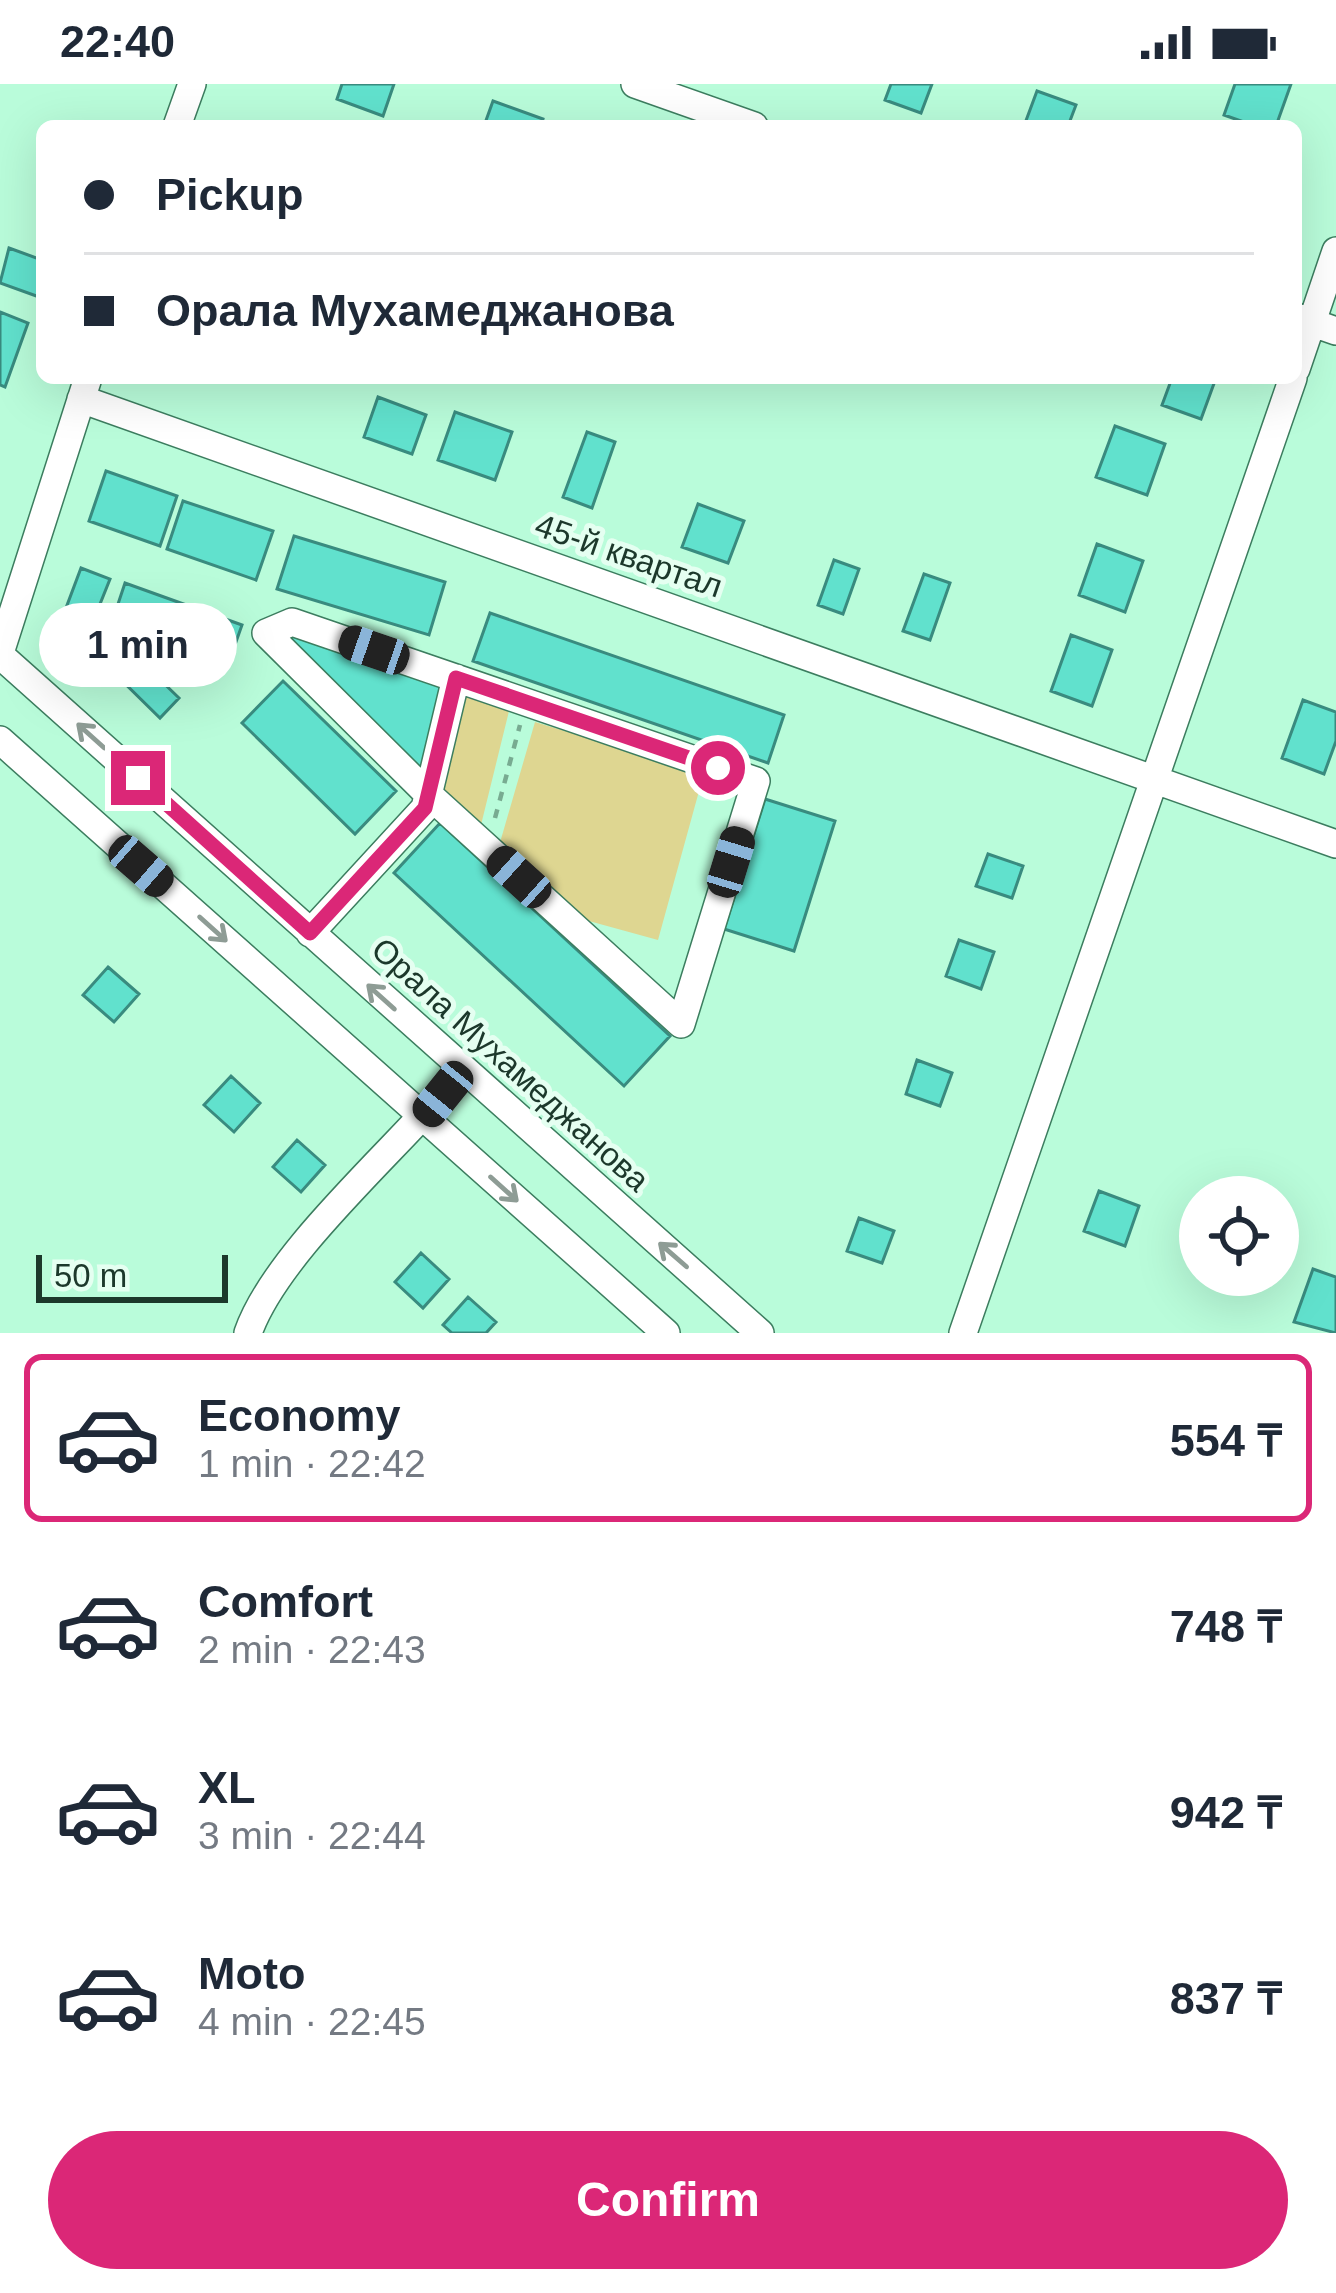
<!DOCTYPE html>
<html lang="en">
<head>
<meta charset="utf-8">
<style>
  :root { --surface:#fff; --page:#f6f6f7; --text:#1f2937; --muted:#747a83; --line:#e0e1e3; --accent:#db2777 }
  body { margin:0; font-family:Helvetica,sans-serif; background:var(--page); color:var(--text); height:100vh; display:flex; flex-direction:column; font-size:45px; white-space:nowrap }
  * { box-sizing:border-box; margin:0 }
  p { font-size:39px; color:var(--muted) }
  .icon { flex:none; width:66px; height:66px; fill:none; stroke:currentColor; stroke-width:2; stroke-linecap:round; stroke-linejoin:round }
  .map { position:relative; height:1249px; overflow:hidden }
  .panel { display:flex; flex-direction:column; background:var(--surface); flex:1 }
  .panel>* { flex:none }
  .banner { position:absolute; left:36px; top:36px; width:1266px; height:264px; border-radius:18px; box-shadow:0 12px 48px #0002; display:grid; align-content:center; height:264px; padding:0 48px; background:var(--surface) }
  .tools { position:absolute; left:1179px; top:1092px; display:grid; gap:24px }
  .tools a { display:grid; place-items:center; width:120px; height:120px; border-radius:50%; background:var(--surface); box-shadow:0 12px 48px #0002; font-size:60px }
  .scale { position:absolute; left:36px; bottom:30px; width:192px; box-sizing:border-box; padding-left:12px; border:6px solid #1c382b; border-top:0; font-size:33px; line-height:42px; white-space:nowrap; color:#1c382b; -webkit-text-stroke:9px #e5fff1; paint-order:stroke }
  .end { position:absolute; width:54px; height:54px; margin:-27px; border:15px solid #db2777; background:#fff; box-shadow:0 0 0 6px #fff }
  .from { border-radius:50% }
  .bubble { position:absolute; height:84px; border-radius:42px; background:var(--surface); box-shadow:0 12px 48px #0002; font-size:39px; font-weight:600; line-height:84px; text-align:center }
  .car { position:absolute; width:36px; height:72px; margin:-36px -18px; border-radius:15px; box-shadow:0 0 9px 3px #0007; background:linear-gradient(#222 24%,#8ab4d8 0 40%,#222 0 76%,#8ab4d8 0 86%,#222 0) }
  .banner b { display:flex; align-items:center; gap:42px; height:114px; font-size:45px }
  .banner b+b { border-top:3px solid var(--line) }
  .banner i { width:30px; height:30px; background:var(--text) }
  ul { padding:21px 0 0; list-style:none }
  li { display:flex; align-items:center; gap:36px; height:168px; margin:0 24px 18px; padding:0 24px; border:6px solid transparent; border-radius:18px }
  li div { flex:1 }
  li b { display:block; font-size:45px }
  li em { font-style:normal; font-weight:600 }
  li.current { border-color:var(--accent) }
  li>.icon { width:108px; height:108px; stroke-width:1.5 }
  .primary-button { display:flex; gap:24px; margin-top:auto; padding:24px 48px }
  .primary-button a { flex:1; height:138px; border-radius:72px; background:var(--accent); color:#fff; font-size:48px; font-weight:600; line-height:138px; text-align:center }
  .status { display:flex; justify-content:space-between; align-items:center; height:84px; padding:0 60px; background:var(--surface); direction:ltr }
  .status svg { height:33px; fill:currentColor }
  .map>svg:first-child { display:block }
  .green { fill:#ded691 }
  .building { fill:#61e1cd; stroke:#398b7f; stroke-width:3 }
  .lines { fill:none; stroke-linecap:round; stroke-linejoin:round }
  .minor-casing { stroke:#3c7d5f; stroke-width:30 }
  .path { stroke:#78ab91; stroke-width:4.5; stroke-dasharray:9 9; stroke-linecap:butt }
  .minor { stroke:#fff; stroke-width:27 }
  .oneway { stroke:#8e9c95 }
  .route { stroke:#db2777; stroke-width:15 }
  .labels { text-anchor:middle; stroke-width:10; stroke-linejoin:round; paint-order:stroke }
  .street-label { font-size:33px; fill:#1c382b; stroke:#e5fff1 }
</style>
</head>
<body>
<div class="status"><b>22:40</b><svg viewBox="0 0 49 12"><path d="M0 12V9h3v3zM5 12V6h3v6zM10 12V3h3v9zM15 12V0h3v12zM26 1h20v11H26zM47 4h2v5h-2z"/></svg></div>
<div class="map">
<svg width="1336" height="1249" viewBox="0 0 1336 1249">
  <rect width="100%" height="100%" fill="#b9fcda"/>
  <path class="green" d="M 465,608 L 511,619 L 480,745 L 441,709 Z
    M 535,638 L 704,689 L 658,856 L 578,834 L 499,762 Z"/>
  <path class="building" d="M 342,0 L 394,0 L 383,32 L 337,15 Z
    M 891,0 L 932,0 L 921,29 L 885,16 Z
    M 1235,0 L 1291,0 L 1276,42 L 1255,42 L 1224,31 Z
    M 1037,7 L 1076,21 L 1068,42 L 1024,42 Z
    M 493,17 L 543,35 L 541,42 L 484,42 Z
    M 9,164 L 42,176 L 42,214 L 0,199 Z
    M 0,228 L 28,239 L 5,303 L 0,301 Z
    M 1172,294 L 1216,294 L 1201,335 L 1162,321 Z
    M 378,313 L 426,331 L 412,370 L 364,353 Z
    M 455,328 L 512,348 L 495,396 L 438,376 Z
    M 1115,342 L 1165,360 L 1147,411 L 1096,393 Z
    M 587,348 L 615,358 L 592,424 L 563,413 Z
    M 106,387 L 177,412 L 160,462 L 89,437 Z
    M 183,417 L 273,447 L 256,496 L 167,465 Z
    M 698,420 L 744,437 L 728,479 L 682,463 Z
    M 294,452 L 445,498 L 429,551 L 277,505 Z
    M 1097,460 L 1143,477 L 1125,528 L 1079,511 Z
    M 834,476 L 859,485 L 843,530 L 818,521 Z
    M 81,484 L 110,495 L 94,535 L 66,524 Z
    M 924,490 L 950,499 L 930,556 L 903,547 Z
    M 125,499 L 242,541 L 231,572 L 115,529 Z
    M 490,529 L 784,631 L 768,679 L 473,577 Z
    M 295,547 L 445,598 L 426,698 L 280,552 Z
    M 1071,551 L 1112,566 L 1092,622 L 1051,607 Z
    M 121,558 L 179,614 L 160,634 L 102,577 Z
    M 283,597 L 396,707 L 355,750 L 242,639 Z
    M 1303,616 L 1336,628 L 1336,657 L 1324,690 L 1282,674 Z
    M 765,715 L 835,737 L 794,867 L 724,845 Z
    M 440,739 L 670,952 L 624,1002 L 394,789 Z
    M 988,770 L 1023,782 L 1012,814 L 976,802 Z
    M 959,856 L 994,868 L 981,905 L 946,892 Z
    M 108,883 L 139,910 L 114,938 L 83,911 Z
    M 917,976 L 952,989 L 940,1022 L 906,1010 Z
    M 231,992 L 260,1019 L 234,1048 L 204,1021 Z
    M 297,1056 L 325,1081 L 301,1108 L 273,1083 Z
    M 1099,1107 L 1139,1122 L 1125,1162 L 1084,1147 Z
    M 859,1134 L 894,1147 L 882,1179 L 847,1167 Z
    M 421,1169 L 449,1195 L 423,1224 L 395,1198 Z
    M 1313,1185 L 1336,1193 L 1336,1249 L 1294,1238 Z
    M 468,1213 L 496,1238 L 486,1249 L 452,1249 L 443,1241 Z"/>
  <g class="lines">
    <defs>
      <path id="minor" d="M 635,0 L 754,42
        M 177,42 L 192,0
        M 1296,233 L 1336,247
        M 1296,285 L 1336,167
        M 81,315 L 1336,760
        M 292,538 L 756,697 L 681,940 L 428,710 L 266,549 Z
        M 0,569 L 88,294
        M 0,571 L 760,1249
        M 0,656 L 666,1249
        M 310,849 L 425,724 L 456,594
        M 248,1249 C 277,1166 403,1060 463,986
        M 963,1249 L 1293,294"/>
    </defs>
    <use href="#minor" class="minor-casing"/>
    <path class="path" d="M 495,734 L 520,641"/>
    <use href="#minor" class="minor"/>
  </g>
  <defs><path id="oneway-shaft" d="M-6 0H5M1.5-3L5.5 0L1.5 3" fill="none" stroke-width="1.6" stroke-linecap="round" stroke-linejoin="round" transform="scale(3)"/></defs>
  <g class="oneway">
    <use href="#oneway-shaft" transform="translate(91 652) rotate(-138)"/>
    <use href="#oneway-shaft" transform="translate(213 845) rotate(42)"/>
    <use href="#oneway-shaft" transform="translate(381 913) rotate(-138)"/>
    <use href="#oneway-shaft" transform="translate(504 1105) rotate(42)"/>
    <use href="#oneway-shaft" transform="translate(673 1171) rotate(-139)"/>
  </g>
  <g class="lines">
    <path class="route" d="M 138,694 L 310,849 L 425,724 L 456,594 L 718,684"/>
  </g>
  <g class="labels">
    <g class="street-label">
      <text transform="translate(629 471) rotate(19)" y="12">45-й квартал</text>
      <text transform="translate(511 980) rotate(42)" y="12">Орала Мухамеджанова</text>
    </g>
  </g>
</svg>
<div class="tools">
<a><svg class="icon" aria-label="locate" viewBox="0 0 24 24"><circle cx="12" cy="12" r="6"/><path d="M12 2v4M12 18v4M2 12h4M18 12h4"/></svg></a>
</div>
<div class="scale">50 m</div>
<i class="end from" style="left:718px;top:684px"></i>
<i class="end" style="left:138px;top:694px"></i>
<div class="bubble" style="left:39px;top:519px;width:198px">1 min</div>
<i class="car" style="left:374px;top:566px;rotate:289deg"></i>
<i class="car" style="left:731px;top:778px;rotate:17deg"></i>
<i class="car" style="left:141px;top:782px;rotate:131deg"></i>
<i class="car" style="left:519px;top:793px;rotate:312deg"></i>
<i class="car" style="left:443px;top:1010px;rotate:219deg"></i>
<div class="banner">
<b><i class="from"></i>Pickup</b>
<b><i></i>Орала Мухамеджанова</b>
</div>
</div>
<section class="panel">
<ul>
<li class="current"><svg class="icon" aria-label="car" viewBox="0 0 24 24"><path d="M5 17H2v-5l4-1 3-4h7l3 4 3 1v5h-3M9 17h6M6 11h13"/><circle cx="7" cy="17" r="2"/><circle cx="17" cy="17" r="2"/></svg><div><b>Economy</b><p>1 min · 22:42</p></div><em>554 ₸</em></li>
<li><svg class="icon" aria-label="car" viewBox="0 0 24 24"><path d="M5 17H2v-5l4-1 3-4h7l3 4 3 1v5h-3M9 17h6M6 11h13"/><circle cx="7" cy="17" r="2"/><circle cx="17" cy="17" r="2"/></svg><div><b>Comfort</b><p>2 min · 22:43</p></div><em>748 ₸</em></li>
<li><svg class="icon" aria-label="car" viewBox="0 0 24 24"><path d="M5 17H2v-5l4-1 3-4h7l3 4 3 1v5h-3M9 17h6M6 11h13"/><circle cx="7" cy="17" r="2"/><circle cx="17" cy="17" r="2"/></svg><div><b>XL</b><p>3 min · 22:44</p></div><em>942 ₸</em></li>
<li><svg class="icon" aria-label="car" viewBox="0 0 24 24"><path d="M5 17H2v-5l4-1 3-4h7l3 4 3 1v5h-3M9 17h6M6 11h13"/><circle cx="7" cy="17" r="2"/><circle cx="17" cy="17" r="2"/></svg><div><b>Moto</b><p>4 min · 22:45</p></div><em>837 ₸</em></li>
</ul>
<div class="primary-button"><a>Confirm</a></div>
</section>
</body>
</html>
